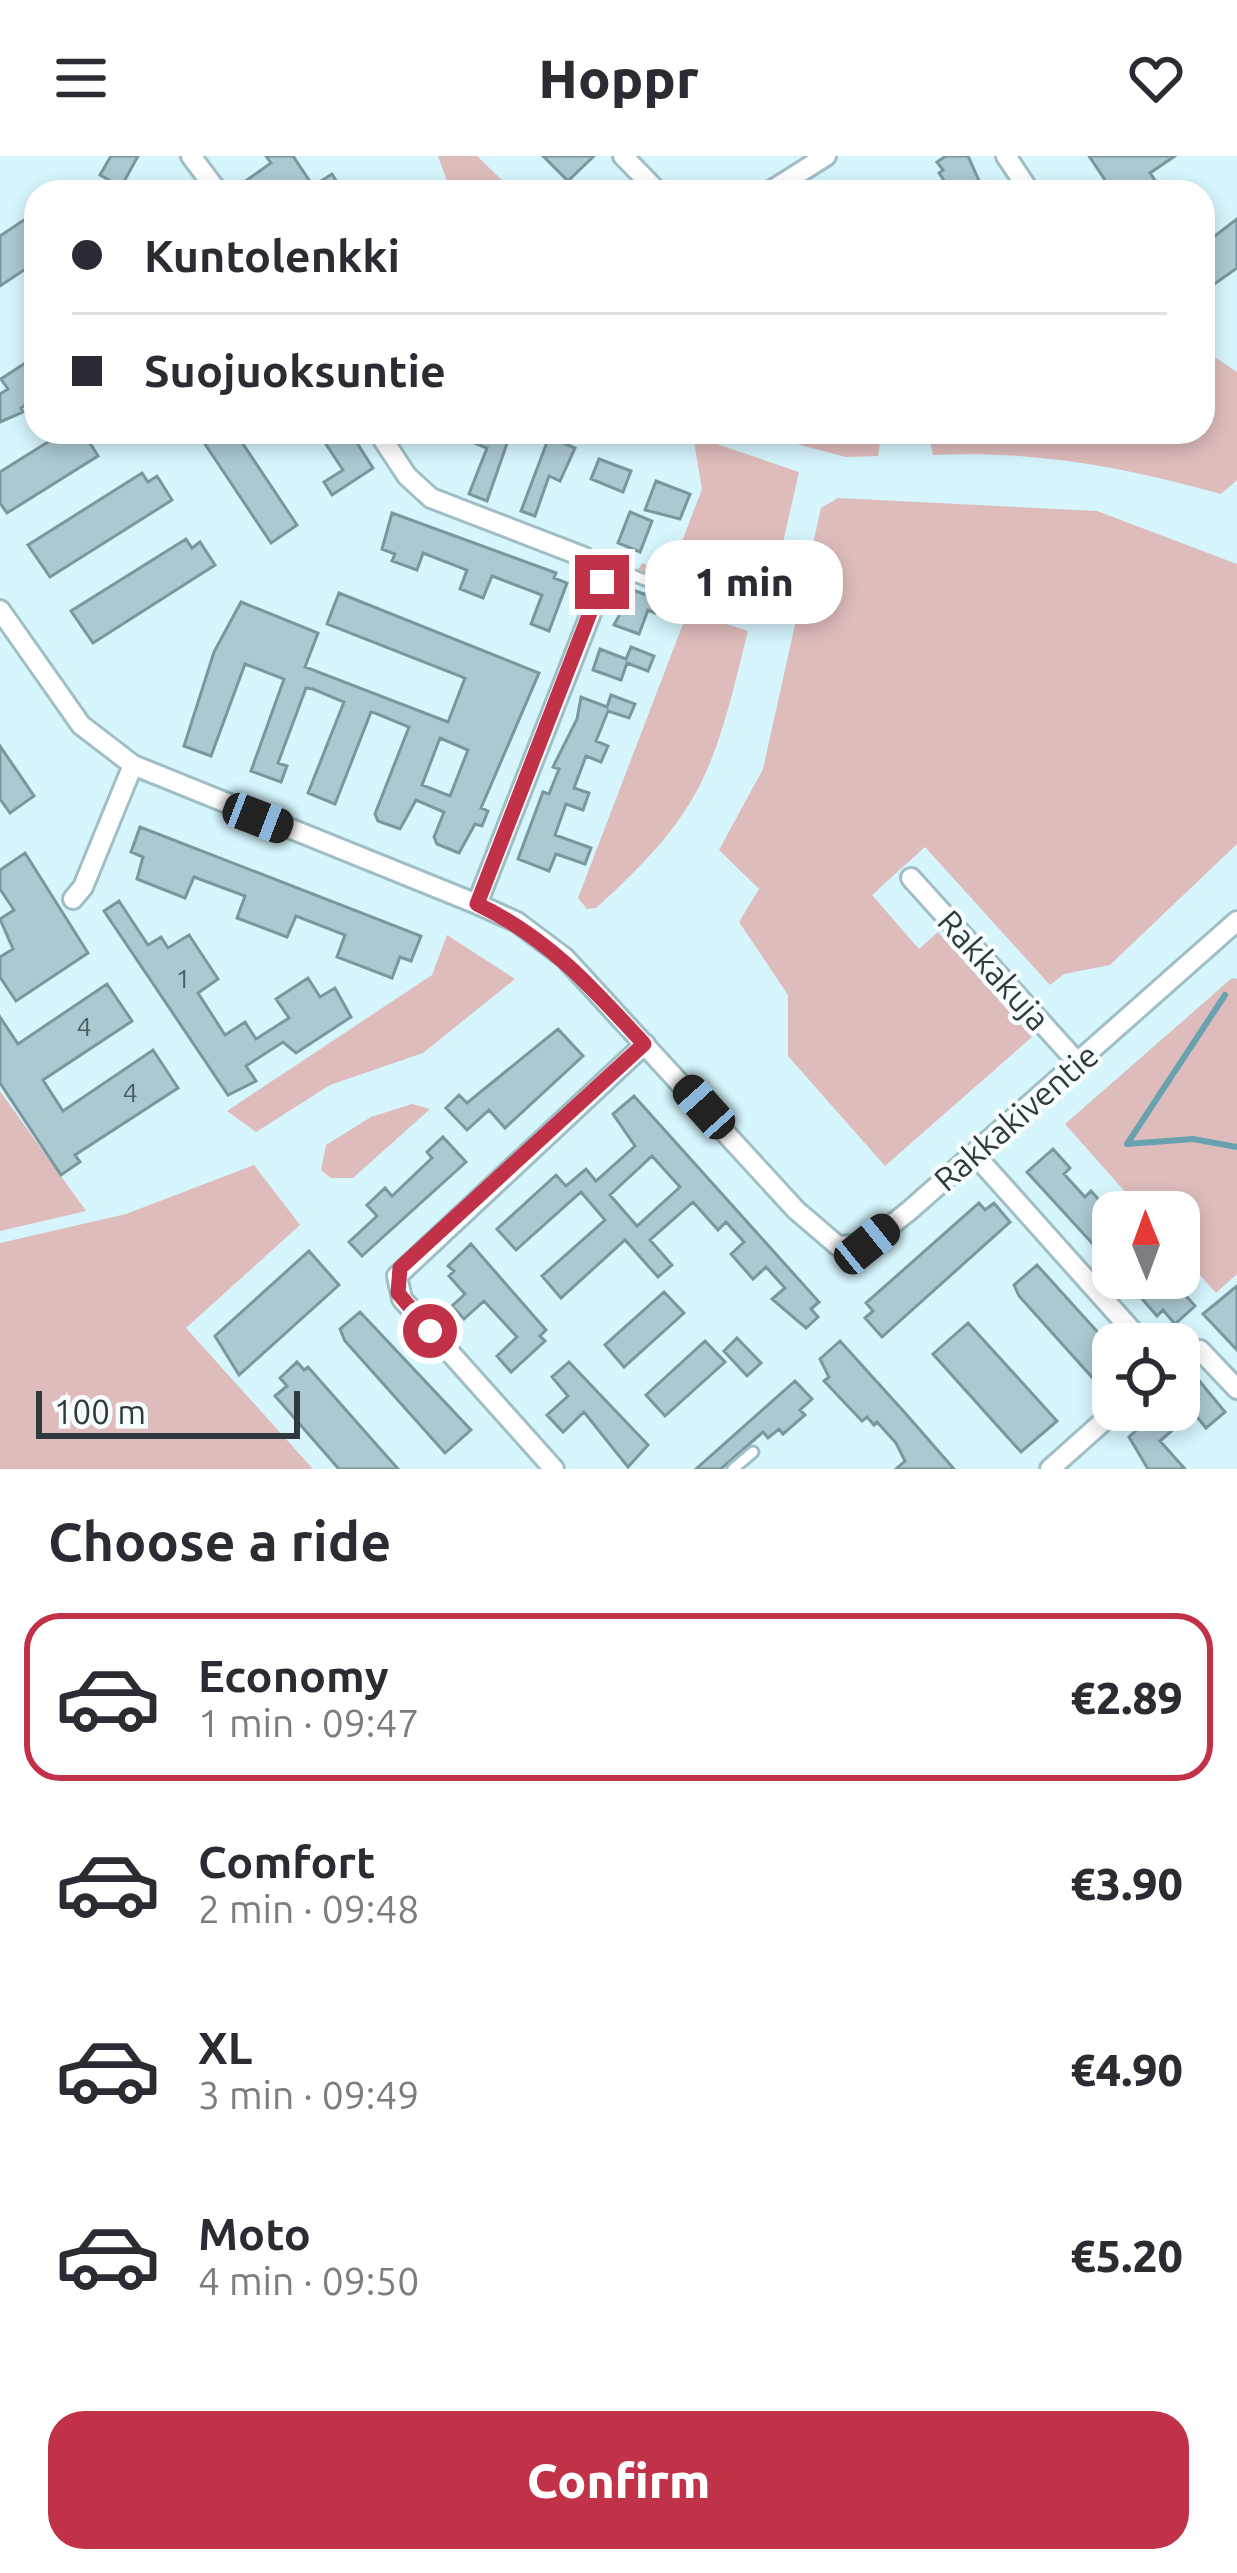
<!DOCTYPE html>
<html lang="en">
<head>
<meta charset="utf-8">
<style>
  :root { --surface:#fff; --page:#f2f2f3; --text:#2b2b33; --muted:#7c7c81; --line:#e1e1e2; --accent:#c13147 }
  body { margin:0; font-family:Ubuntu,sans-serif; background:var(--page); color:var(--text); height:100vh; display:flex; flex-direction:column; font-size:45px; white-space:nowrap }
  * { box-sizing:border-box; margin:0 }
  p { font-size:39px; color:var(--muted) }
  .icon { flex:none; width:66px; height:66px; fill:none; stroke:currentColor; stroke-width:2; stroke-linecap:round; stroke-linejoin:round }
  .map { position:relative; height:1313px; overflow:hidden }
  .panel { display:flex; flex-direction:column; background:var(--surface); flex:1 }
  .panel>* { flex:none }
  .hud { position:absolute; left:24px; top:24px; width:1191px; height:264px; border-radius:36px; box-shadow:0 6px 18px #0003; display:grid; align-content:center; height:264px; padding:0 48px; background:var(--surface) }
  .needle { width:78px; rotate:359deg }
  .fabs { position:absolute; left:1092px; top:1035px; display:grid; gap:24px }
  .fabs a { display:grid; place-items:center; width:108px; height:108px; border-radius:24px; background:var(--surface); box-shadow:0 6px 18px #0003; font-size:60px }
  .scale { position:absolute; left:36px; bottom:30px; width:264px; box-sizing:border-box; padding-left:12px; border:6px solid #2e3a3d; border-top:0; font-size:33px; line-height:42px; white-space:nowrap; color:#2e3a3d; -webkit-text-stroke:9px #f7fdfe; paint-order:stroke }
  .end { position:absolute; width:54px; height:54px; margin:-27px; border:15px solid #c13147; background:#fff; box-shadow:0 0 0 6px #fff }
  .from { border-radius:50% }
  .bubble { position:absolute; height:84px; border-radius:36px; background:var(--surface); box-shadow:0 6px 18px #0003; font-size:39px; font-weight:800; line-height:84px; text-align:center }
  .car { position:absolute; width:36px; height:72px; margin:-36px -18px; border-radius:15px; box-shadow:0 0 9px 3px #0007; background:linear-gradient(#222 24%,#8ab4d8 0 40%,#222 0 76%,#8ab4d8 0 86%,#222 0) }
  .hud b { display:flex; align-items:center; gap:42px; height:114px; font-size:45px }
  .hud b+b { border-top:3px solid var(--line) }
  .hud i { width:30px; height:30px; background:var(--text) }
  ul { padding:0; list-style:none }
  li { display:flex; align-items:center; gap:36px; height:168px; margin:0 24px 18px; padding:0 24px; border:6px solid transparent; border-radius:36px }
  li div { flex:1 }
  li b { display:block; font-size:45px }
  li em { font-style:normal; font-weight:800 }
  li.on { border-color:var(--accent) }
  li>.icon { width:108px; height:108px; stroke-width:1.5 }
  h2 { padding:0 48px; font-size:54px; line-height:144px }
  .action { display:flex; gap:24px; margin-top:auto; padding:24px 48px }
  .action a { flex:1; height:138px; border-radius:36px; background:var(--accent); color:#fff; font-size:48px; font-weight:800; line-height:138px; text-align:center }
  header { display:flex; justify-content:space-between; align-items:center; height:156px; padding:0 48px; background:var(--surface); font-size:54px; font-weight:800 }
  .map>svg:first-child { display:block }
  .green { fill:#debcbc }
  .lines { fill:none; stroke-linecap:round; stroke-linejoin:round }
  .stream { stroke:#68a1b0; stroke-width:6 }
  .building { fill:#abc9d1; stroke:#7a979e; stroke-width:3; fill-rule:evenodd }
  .lane-casing { stroke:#a0bec6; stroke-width:15 }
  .street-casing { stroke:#a0bec6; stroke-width:24 }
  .lane { stroke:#fff; stroke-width:9 }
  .street { stroke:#fff; stroke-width:18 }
  .route { stroke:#c13147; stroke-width:15 }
  .labels { text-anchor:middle; stroke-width:9; stroke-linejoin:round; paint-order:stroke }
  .number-label { font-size:27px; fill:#4d5e62 }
  .street-label { font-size:33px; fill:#2e3a3d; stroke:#f7fdfe }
</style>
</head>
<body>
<header><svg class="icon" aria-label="menu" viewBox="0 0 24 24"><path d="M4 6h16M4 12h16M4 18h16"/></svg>Hoppr<svg class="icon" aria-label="heart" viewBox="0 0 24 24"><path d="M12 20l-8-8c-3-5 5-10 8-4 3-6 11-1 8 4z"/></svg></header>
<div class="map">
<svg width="1237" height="1313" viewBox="0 0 1237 1313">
  <rect width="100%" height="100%" fill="#d6f5fd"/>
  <path class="green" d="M 438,0 L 477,0 L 514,36 L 451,36 Z
    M 1203,193 L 1237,216 L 1237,324 L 1221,338 C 1123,311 1035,294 933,299 L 928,276 L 1012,276 L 1028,287 L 1036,276 L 1203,276 Z
    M 751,276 L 864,276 L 880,287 L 878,300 L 846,301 Z
    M 693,280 L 799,316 L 767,458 L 636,417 L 642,407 L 670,417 L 702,333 Z
    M 838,342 L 1097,355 L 1237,408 L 1237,688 L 1110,809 L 1064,818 L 1050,829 L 925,691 L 872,739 L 919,793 L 938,776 L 1032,881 L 885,1010 L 788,900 L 788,839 L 739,766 L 759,733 L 719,694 L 763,613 L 821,352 Z
    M 688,455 L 748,475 C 714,613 705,654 596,752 L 587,753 L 578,742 Z
    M 447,779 L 515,823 L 423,897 L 330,929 L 256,976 L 227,955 L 432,819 Z
    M 1232,822 L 1237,823 L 1237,1118 L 1216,1137 L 1179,1096 L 1179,1056 L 1143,1056 L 1065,968 Z
    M 0,935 L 86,1055 L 0,1075 Z
    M 412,948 L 430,953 L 353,1022 L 331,1022 L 321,1014 L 326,989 L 371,961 Z
    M 254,1009 L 300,1069 L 186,1172 L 313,1313 L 0,1313 L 0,1087 L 126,1058 Z"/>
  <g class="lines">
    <path class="stream" d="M 1225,839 L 1127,988 L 1193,983 L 1237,991"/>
  </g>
  <path class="building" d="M 111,0 L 138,0 L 121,31 L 100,19 Z
    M 266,0 L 293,0 L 313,30 L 332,18 L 343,36 L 251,36 L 244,26 L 271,7 Z
    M 543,0 L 594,0 L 568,25 Z
    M 946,0 L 968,0 L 984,36 L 952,36 L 939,17 L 943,14 L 937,6 Z
    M 1089,0 L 1175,0 L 1150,17 L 1163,36 L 1113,36 Z
    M 36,56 L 36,106 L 0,130 L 0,80 Z
    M 1237,63 L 1237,112 L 1203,136 L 1203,89 Z
    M 36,200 L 36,242 L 21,252 L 23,256 L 0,266 L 0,238 L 8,233 L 1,223 Z
    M 64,276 L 83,276 L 98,300 L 7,357 L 0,347 L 0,316 Z
    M 197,276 L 235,276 L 297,369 L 271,387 Z
    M 318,276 L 350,276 L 373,312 L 332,339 L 324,326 L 343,314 Z
    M 478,276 L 511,276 L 487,345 L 469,338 L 487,292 L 474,287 Z
    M 549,281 L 575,292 L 560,325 L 549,320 L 535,360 L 521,355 Z
    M 599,303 L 631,315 L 623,336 L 591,323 Z
    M 142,317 L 148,326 L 157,320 L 172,344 L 50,421 L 28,389 Z
    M 656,325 L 690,338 L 680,363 L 645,354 Z
    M 630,356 L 652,365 L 640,396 L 618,387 Z
    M 392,357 L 556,417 L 554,422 L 567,427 L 549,475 L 531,468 L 542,439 L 492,420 L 483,442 L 460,433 L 467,414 L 423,397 L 417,414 L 392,405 L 395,398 L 382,393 Z
    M 186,383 L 192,392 L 200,386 L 215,409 L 93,487 L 71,455 Z
    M 633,434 L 660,444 L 655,457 L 648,454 L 639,478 L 614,469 Z
    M 339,437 L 539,517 L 481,652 L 488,655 L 482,670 L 475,668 L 459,697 L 437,688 L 434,681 L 444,656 L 416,644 L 400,673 L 378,665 L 375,658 L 409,571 L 375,557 L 371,556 L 335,648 L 308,637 L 344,546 L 313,533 L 306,532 L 278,607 L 287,610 L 281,626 L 251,615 L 284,523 L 245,508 L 211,600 L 184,590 L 214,496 L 241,446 L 318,477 L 305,511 L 448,566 L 465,522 L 327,468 ZM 440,582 L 468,594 L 450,640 L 422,629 Z
    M 631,491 L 654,500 L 648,515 L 627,507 L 621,524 L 593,514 L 600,493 L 626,503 Z
    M 611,539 L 635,548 L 629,562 L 608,555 L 596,585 L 608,590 L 601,606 L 586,600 L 574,632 L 589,637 L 583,654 L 566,648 L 555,679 L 591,692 L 585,708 L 556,698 L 549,715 L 518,703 L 543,636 L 549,638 L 559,613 L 553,611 L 577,563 L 581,541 L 607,551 Z
    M 0,590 L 34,640 L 10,657 L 0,643 Z
    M 140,671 L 421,780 L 411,805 L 400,801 L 392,822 L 337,801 L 345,779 L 296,760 L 287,781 L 237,762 L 245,740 L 194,721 L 185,742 L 137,723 L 143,701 L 131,696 Z
    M 25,697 L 88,797 L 16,845 L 0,821 L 0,801 L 13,793 L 0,763 L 14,754 L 0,733 L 0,714 Z
    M 119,745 L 148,789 L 161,781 L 168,792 L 189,779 L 218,823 L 198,837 L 225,879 L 245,866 L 256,883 L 289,862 L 276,843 L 308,822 L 320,841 L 335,832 L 351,861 L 296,897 L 283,886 L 246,910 L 256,925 L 228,939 L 104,755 Z
    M 107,828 L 132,865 L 43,924 L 63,955 L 153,894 L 178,932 L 75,999 L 80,1006 L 61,1019 L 0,927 L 0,861 L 18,888 Z
    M 558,873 L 583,900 L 505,972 L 489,954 L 467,974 L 446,952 L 459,939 L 467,947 Z
    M 634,940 L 819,1146 L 811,1153 L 818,1161 L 806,1172 L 772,1143 L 785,1132 L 766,1111 L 753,1123 L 731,1098 L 744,1086 L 726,1066 L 718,1074 L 693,1046 L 650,1084 L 672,1109 L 658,1121 L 625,1084 L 561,1142 L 542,1120 L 605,1064 L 581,1036 L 516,1094 L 497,1073 L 556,1019 L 566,1030 L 586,1013 L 596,1025 L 635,990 L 613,958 ZM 652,1000 L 680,1031 L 637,1070 L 610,1039 Z
    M 443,981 L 466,1006 L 362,1100 L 349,1086 L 377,1060 L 367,1049 L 385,1032 L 392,1040 L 432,1002 L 427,996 Z
    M 1053,993 L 1070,1012 L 1064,1018 L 1085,1041 L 1091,1035 L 1109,1055 L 1103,1060 L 1113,1072 L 1113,1110 L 1027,1016 Z
    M 979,1047 L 985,1054 L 994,1047 L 1010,1066 L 882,1181 L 865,1162 L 873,1155 L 866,1147 Z
    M 471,1088 L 546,1174 L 540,1180 L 545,1185 L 511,1216 L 497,1200 L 517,1181 L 484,1145 L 464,1163 L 452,1150 L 465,1138 L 449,1120 L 454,1115 L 448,1110 Z
    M 309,1095 L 339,1129 L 239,1219 L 215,1180 Z
    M 1037,1109 L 1113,1193 L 1113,1216 L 1099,1229 L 1019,1140 L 1014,1129 Z
    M 1124,1122 L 1170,1122 L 1195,1150 L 1175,1168 L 1163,1154 L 1157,1160 Z
    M 1237,1130 L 1237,1194 L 1203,1158 Z
    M 664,1136 L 684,1157 L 624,1211 L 605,1189 Z
    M 360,1156 L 471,1274 L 445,1297 L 345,1185 L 340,1173 Z
    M 968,1167 L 1057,1265 L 1021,1296 L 933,1198 Z
    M 737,1182 L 761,1207 L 747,1220 L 724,1195 Z
    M 705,1185 L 725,1206 L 665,1260 L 646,1239 Z
    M 840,1185 L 906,1258 L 954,1313 L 896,1313 L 905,1305 L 896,1287 L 877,1266 L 874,1269 L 867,1261 L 862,1265 L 824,1225 L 829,1221 L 820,1203 Z
    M 297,1206 L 304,1214 L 308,1211 L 398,1313 L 339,1313 L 275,1240 L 287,1230 L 280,1222 Z
    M 569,1206 L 648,1289 L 628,1311 L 584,1256 L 563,1276 L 547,1259 L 568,1240 L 552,1221 Z
    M 1197,1222 L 1225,1256 L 1206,1272 L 1193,1256 L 1160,1285 L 1185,1313 L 1148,1313 L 1129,1281 L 1159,1254 L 1179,1254 L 1179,1238 Z
    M 795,1225 L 812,1243 L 800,1254 L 805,1259 L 783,1278 L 779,1273 L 768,1282 L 763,1276 L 721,1313 L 696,1313 Z"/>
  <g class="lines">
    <defs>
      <path id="lane" d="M 600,418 L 621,415 L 669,433
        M 733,1313 L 753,1296"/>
      <path id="street" d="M 191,0 L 218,36
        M 623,0 L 658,36
        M 1006,0 L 1030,36
        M 769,36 L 826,0
        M 378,276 L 407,320 L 431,342 L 584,401 L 600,418 L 600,434 L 477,748
        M 0,454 L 81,569 L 133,609 L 477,748 L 517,766 L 565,802 L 796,1054 L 838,1090 L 867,1088 L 909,1055 L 1237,765
        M 911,722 L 1078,907
        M 73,743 L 83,731 L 133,609
        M 975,999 L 1144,1188
        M 1179,1198 L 1200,1194 L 1237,1233
        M 554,1313 L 402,1143 L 397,1120 L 645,888
        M 1050,1313 L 1116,1254"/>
    </defs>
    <use href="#lane" class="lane-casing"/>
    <use href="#street" class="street-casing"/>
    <use href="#lane" class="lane"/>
    <use href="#street" class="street"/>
  </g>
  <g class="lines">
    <path class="route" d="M 430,1175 L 398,1137 L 400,1112 L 644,888 C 593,832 547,781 477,748 L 602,426"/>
  </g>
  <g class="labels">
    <g class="number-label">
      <text x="183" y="832">1</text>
      <text x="84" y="880">4</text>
      <text x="130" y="946">4</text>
    </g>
    <g class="street-label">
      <text transform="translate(994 814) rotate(48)" y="12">Rakkakuja</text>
      <text transform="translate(1016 961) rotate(-41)" y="12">Rakkakiventie</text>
    </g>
  </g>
</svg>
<div class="fabs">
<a><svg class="needle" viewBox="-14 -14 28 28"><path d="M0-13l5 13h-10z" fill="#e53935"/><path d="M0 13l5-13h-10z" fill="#7c7c81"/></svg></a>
<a><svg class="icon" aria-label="locate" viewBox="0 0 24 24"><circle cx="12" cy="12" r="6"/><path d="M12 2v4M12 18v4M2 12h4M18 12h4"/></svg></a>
</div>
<div class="scale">100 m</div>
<i class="end from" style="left:430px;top:1175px"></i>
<i class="end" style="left:602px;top:426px"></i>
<div class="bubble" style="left:645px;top:384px;width:198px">1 min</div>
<i class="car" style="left:258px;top:662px;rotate:111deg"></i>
<i class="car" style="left:704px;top:951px;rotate:318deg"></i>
<i class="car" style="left:867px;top:1088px;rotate:51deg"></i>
<div class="hud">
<b><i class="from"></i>Kuntolenkki</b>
<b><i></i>Suojuoksuntie</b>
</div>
</div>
<section class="panel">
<h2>Choose a ride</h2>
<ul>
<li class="on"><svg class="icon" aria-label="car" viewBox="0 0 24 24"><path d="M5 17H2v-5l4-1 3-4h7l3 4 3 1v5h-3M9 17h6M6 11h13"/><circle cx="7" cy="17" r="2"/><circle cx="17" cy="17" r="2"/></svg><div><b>Economy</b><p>1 min · 09:47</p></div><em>€2.89</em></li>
<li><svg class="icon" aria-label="car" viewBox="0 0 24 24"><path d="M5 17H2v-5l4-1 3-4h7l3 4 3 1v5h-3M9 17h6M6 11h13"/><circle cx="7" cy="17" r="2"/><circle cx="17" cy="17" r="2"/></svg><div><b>Comfort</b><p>2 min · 09:48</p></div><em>€3.90</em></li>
<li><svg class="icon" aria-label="car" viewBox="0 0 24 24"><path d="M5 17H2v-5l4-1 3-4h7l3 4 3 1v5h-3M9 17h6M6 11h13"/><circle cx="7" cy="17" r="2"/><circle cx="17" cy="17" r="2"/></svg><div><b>XL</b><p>3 min · 09:49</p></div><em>€4.90</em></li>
<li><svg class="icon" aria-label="car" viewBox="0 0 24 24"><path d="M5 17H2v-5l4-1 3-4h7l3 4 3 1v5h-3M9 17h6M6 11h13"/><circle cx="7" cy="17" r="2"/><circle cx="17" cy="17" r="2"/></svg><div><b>Moto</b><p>4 min · 09:50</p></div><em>€5.20</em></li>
</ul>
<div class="action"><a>Confirm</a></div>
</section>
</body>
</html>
